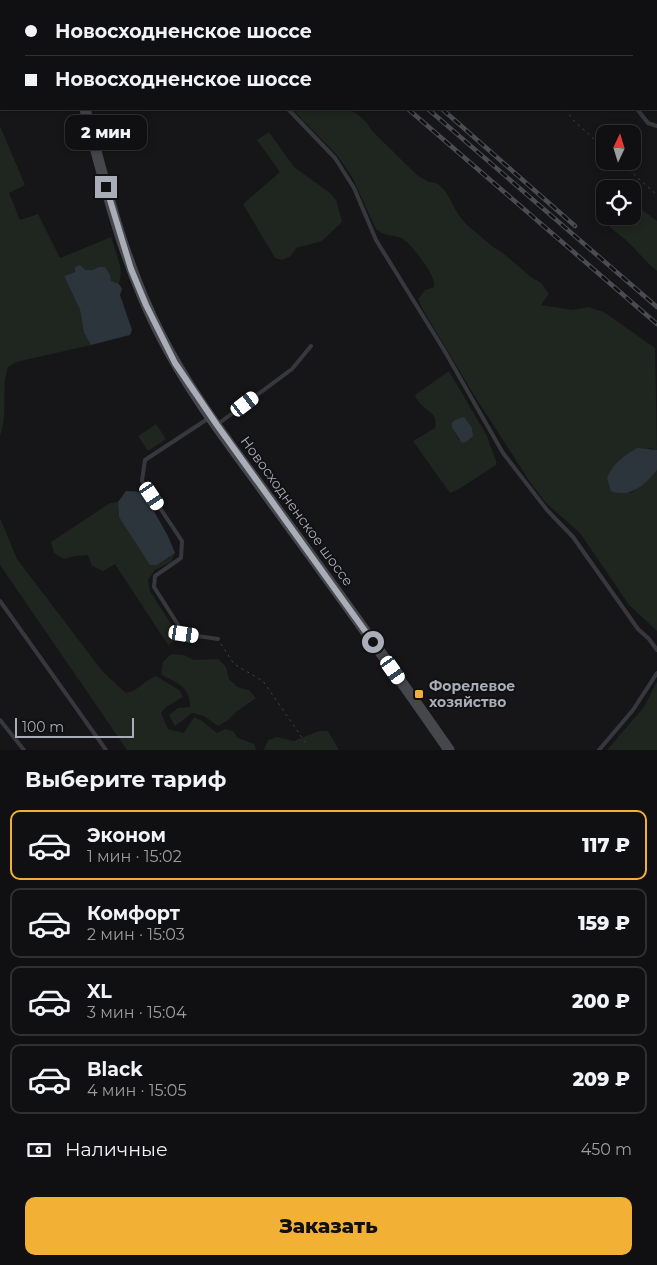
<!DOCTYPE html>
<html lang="ru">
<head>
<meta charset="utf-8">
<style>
  :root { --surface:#101012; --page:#19191b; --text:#f1f3f6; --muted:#9c9d9f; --line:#303032; --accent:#f2b134 }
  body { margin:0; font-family:Montserrat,sans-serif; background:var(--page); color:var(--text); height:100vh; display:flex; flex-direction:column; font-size:19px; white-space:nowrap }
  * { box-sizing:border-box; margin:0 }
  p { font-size:16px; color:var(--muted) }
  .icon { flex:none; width:28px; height:28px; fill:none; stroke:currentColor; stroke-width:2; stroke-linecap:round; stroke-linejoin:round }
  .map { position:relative; height:750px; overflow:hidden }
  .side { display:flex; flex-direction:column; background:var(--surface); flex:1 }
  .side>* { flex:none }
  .guide { position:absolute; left:0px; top:0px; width:658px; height:110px; box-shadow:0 2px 8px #0003,0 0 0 1px var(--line); display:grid; align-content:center; height:110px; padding:0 25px; background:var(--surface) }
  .needle { width:32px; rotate:4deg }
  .controls { position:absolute; left:596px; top:125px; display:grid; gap:10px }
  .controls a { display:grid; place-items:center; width:45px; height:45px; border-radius:10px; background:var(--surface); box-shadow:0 2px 8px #0003,0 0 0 1px var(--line); font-size:25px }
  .scale { position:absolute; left:15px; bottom:12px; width:119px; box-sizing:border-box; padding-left:5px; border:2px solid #a8adb8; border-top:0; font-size:14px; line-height:18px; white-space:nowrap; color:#a8adb8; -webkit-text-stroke:4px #111113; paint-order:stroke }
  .end { position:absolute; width:22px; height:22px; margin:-11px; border:6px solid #a8adb8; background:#111; box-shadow:0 0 0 2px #111 }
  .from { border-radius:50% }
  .bubble { position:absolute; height:35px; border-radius:10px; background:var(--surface); box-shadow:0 2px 8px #0003,0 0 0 1px var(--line); font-size:16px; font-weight:800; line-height:35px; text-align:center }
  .car { position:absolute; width:15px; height:30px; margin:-15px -8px; border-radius:6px; box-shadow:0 0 4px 1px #0007; background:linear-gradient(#fff 24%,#345 0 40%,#fff 0 76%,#345 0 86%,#fff 0) }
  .guide b { display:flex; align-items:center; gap:18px; height:48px; font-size:19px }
  .guide b+b { border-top:1px solid var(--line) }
  .guide i { width:12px; height:12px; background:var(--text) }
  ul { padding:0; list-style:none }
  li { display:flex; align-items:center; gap:15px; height:70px; margin:0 10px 8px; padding:0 15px; border:2px solid var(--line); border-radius:10px }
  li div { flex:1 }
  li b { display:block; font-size:19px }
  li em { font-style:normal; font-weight:800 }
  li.active { border-color:var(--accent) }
  li>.icon { width:45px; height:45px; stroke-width:1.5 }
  h2 { padding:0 25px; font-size:22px; line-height:60px }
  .pay { display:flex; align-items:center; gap:12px; height:55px; padding:0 25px; font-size:19px }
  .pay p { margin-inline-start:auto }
  .button { display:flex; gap:10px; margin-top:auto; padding:10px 25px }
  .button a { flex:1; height:58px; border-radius:10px; background:var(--accent); color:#111; font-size:20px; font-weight:800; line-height:58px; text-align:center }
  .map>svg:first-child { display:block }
  .green { fill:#1e261f; fill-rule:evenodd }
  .water { fill:#2c353c }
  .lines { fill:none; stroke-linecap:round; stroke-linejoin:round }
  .path { stroke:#3d3f44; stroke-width:1; stroke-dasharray:2.5 4; stroke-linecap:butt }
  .service { stroke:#37383d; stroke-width:4 }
  .secondary { stroke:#45474d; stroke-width:11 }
  .rail-casing { stroke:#4a4c52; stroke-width:4.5 }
  .rail { stroke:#111113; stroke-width:2.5; stroke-dasharray:8; stroke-linecap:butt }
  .route { stroke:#a8adb8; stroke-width:6 }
  .poi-dot { fill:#f2b134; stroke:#111113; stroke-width:2 }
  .labels { text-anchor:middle; stroke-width:4; stroke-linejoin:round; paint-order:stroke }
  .street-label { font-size:14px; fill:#a8adb8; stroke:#111113 }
  .poi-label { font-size:14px; font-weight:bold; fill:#a8adb8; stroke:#111113; text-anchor:start }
</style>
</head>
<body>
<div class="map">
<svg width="657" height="750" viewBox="0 0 657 750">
  <rect width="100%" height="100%" fill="#161618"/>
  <path class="green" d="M 292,109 C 309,109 328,106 345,109 C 355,110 368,122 372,131 L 417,175 L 427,181 L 438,184 L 446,192 L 458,214 L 466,224 L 493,247 L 503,253 L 531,277 L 541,283 L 549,294 L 541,305 L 573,310 L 588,307 L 604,312 L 655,348 L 657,450 L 649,448 L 630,494 L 657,470 L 657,631 L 629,605 L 580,533 L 546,503 L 530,482 L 474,395 L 422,308 L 418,299 L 425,290 L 434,287 C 434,284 434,281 433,279 C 430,269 410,242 401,238 C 391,234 385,237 376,229 L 352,177 L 337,155 Z
    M 0,126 L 25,185 L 9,193 L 20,220 L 38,214 L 60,258 L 111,237 L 120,265 L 121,273 L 119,284 L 110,281 L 98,267 L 94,270 L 86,270 L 80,265 L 75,267 L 75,272 L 64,276 L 80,310 L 84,333 L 91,345 L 16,362 L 8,367 C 0,390 9,410 0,436 Z
    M 269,132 L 294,167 L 330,193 L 336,200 L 342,222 L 322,241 L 296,248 L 291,256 L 282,260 L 275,258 L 243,204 L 280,172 L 257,140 Z
    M 633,206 L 641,209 L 657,221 L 657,271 C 646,262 638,252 628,242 C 618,233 610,229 601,217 L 605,211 L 605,216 L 632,216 Z
    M 449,371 L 487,436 L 496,461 L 496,465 L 459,489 L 450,493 L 413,441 L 435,428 C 439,409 421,412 415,395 ZM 469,424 L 473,432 L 459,440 L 452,428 Z
    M 156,424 L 166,439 L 148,451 L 138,436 Z
    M 118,502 L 119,517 L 157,565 L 175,553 L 171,562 L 155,570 L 148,580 L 150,591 L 180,638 L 168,645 L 115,564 L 103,571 L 92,566 L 88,555 L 76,556 L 64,559 L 54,553 L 51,542 L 110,503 Z
    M 0,518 L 17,559 L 103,672 L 126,693 C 138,691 144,681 156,676 L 179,690 L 183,697 L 166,707 L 161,713 L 168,729 L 184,733 L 194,717 L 202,721 L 217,733 L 225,729 L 233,731 L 238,738 L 254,744 L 256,750 L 127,750 L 0,565 Z
    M 171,654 L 184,655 L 194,660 L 218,659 L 226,667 L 229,679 L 237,687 L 249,690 L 256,698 L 236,712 L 228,720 L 218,726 L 204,716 L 192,713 L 175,726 L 169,715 L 178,708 L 190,707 C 190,685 177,684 161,674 L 163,662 Z
    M 657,682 L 657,750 L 607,750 L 644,707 Z
    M 319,731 L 328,731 L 339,750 L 264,750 L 268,740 L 277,737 L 294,741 Z"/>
  <path class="water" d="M 80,265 L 86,270 L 93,270 L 98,267 L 105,267 L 110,275 L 111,281 L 119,284 L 122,289 L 120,295 L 132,330 L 130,335 L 91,345 L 84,333 L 80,310 L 64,276 L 75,272 L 75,267 Z
    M 464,417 L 472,428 L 473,436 L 466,442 L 462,443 L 452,428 L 452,423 L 455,420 Z
    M 637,448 L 657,450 L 657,470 C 646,484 630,499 611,491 L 607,478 C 613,463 624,456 637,448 Z
    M 126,491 L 143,492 L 168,536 L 175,553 L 157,565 L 150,565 L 119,517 L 118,502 Z"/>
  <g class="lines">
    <path class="path" d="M 353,0 L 354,1
      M 512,0 L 515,1
      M 541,0 L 542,1
      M 172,1 L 174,0
      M 400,1 L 402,0
      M 434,1 L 434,0
      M 435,1 L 438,0
      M 566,109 L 572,119 L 605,149
      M 619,161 L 657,195
      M 221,644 L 234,664 L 263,681 L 305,742"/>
    <path class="service" d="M 656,56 L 657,55
      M 656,75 L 657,76
      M 288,109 L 335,158 L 354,188 L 376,240 L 444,350 L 503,453 L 547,510 L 573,537 L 638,629 L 649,639 L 657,650
      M 637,109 L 648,123 L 657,126
      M 209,418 L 145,460 L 142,481 L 182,541 L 181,558 L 155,576 L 154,587 L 184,634 L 218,639
      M 218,424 L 292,369 L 311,346
      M 0,601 L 106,750
      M 0,720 L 24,750
      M 599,750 L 633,710 L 657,673"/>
    <path class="secondary" d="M 41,0 L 42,1
      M 85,109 C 105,185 124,264 160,334 C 190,394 232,447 271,501 C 331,583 391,666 449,750"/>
    <defs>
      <path id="rail" d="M 282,0 L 284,1
        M 293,0 L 295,1
        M 302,0 L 304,1
        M 318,0 L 320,1
        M 408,109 L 657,324
        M 428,109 L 657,307
        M 442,109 L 575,226"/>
    </defs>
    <use href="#rail" class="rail-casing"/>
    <use href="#rail" class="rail"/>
  </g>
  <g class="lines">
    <path class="route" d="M 106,187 L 131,269 L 146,305 L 175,363 L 217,425 L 373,642"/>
  </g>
  <rect class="poi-dot" x="414" y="689" width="10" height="10" rx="2.5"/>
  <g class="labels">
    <g class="street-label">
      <text transform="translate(297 511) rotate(54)" y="5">Новосходненское шоссе</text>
    </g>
    <g class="poi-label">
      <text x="429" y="691">Форелевое<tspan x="429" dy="16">хозяйство</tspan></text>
    </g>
  </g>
</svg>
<div class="controls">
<a><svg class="needle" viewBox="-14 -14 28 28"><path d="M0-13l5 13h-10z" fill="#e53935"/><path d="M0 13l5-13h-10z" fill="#9c9d9f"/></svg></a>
<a><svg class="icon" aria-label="locate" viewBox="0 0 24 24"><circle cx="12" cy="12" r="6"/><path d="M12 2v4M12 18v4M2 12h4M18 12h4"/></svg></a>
</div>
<div class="scale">100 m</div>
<i class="end from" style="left:373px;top:642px"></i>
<i class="end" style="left:106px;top:187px"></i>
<div class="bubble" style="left:65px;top:115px;width:82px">2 мин</div>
<i class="car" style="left:245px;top:404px;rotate:53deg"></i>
<i class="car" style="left:152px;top:496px;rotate:146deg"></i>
<i class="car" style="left:184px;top:634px;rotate:99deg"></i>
<i class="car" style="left:393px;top:670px;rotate:145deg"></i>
<div class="guide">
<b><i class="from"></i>Новосходненское шоссе</b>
<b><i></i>Новосходненское шоссе</b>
</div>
</div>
<section class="side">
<h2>Выберите тариф</h2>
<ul>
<li class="active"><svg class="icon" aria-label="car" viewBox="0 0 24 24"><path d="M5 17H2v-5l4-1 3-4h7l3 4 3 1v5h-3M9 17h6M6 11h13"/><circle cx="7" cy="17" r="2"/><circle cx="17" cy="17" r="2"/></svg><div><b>Эконом</b><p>1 мин · 15:02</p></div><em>117 ₽</em></li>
<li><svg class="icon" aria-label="car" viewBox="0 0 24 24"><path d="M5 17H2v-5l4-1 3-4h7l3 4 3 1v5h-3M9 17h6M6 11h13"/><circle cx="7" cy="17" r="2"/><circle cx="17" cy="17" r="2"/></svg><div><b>Комфорт</b><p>2 мин · 15:03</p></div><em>159 ₽</em></li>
<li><svg class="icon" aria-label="car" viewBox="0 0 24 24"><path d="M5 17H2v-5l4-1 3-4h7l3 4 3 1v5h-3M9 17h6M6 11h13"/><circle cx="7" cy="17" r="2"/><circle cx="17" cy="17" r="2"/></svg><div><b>XL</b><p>3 мин · 15:04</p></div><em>200 ₽</em></li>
<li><svg class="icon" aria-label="car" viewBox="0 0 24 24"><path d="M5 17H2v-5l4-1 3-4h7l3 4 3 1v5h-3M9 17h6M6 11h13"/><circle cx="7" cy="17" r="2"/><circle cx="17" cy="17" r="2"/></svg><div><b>Black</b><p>4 мин · 15:05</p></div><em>209 ₽</em></li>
</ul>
<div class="pay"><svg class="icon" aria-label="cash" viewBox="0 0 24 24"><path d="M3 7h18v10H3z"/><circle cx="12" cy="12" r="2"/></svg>Наличные<p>450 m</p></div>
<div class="button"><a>Заказать</a></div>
</section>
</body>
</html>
